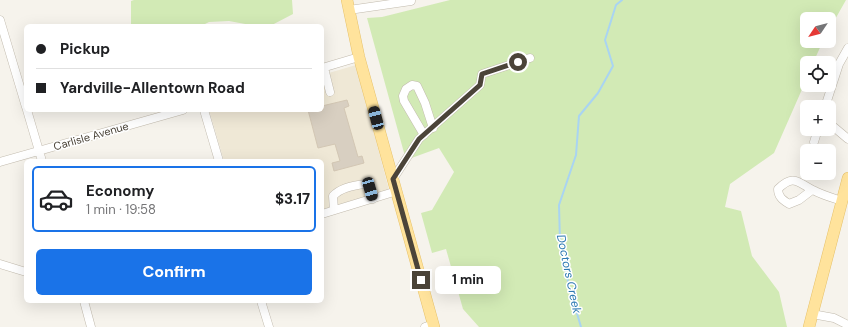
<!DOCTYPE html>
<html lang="en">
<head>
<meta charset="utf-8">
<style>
  :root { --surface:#fff; --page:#f2f2f2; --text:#202124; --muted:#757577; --line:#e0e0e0; --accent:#1a73e8 }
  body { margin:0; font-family:"DM Sans",sans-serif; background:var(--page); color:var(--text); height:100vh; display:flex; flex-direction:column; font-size:15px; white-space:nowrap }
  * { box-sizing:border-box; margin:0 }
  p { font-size:13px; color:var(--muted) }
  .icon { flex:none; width:22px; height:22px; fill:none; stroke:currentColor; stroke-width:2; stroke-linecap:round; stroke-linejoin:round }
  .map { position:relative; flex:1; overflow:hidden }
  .side { position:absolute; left:24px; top:159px; width:300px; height:144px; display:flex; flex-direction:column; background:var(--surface); border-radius:6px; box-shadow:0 4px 16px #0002 }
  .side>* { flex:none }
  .hud { position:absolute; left:24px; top:24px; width:300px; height:88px; border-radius:6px; box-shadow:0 4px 16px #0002; display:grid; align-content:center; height:88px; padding:0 12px; background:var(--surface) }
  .needle { width:26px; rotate:235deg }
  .controls { position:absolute; left:800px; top:12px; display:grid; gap:8px }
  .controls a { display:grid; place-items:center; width:36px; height:36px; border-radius:6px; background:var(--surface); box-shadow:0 4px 16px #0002; font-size:20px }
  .end { position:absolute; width:18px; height:18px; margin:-9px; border:5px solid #4b4439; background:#fff; box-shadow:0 0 0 2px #fff }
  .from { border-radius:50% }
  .bubble { position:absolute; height:28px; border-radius:6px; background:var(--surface); box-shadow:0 4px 16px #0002; font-size:13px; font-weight:800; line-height:28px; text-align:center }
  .car { position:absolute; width:12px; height:24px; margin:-12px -6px; border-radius:5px; box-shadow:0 0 3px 1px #0007; background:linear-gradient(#222 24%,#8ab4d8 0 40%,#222 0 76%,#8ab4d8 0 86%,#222 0) }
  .hud b { display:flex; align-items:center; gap:14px; height:38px; font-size:15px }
  .hud b+b { border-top:1px solid var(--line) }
  .hud i { width:10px; height:10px; background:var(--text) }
  ul { padding:7px 0 0; list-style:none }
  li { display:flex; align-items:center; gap:12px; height:66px; margin:0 8px 6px; padding:0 4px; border:2px solid transparent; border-radius:6px }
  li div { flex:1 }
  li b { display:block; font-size:15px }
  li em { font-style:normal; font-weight:800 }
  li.selected { border-color:var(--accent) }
  li>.icon { width:36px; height:36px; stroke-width:1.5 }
  .primary-button { display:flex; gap:8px; margin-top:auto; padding:8px 12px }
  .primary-button a { flex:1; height:46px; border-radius:6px; background:var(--accent); color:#fff; font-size:16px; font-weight:800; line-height:46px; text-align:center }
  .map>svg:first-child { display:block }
  .education { fill:#efe8d6 }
  .green { fill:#d2eab5 }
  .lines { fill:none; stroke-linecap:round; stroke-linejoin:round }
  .stream { stroke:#a9d4f2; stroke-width:2 }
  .building { fill:#d8cfc1; stroke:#d3c7b4 }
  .minor-casing { stroke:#c2bbae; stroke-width:9 }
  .major-casing { stroke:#e6c16a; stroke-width:12 }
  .minor { stroke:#fff; stroke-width:8 }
  .major { stroke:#ffe39c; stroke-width:11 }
  .route { stroke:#4b4439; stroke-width:5 }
  .labels { text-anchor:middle; stroke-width:3; stroke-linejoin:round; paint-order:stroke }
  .street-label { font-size:11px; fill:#4b4439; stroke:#fff }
  .water-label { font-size:12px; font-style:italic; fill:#2e7ab2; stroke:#fff }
</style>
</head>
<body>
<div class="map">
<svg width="848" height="327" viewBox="0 0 848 327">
  <rect width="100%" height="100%" fill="#f6f3ec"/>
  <path class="education" d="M 356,65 L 389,190 L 322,210 L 322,161 L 224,161 L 209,110 L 322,110 L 322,75 Z"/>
  <path class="green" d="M 134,0 L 292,0 L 293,14 L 270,26 L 256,26 L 229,21 L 209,22 L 201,26 L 131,26 L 131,1 Z
    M 450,0 L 846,0 L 829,30 L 829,19 L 807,19 L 807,41 L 823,41 L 813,63 L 807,63 L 807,78 L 774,153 L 730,184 L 725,207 L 741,211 L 752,256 L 779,292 L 787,327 L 479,327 L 463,309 L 446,249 L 432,253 L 421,213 L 432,210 L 454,172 L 439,148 L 406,160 L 367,18 L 382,17 Z"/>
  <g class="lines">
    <path class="stream" d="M 581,327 L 569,286 L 560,242 L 559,205 L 576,155 L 579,116 L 598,93 L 613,66 L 605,40 L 616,5 L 622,0"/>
  </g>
  <path class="building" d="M 347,100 L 349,106 L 344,108 L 358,157 L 362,156 L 364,163 L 334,171 L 332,163 L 340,161 L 335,144 L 318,148 L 308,110 L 323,110 L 322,106 Z"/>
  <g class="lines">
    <defs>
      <path id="minor" d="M 349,10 L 411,1 L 411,0
        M 0,20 L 26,107
        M 322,68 L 359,57
        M 324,68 L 330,92
        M 825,107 L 839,64 L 848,48
        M 27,110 L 42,161
        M 204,110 L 219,161
        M 829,123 L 848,139
        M 424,135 L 404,101 L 403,96 L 406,89 L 412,85 L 417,86 L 425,103 L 433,128
        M 814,142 L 818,129
        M 0,162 L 183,110
        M 393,179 L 419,139 L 480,85 L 482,74 L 530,58
        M 812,190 L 799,200 L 789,204 C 783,200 778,197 778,189 C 794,173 798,183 813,190 C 822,195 833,198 842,201
        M 334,210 L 333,196 C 341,187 355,185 366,184 L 370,189 L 373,199
        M 322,214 L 397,191
        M 0,264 L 26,272
        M 84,301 L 91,327
        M 261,301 L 269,327
        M 812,314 L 834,318 L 848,325
        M 425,327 L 434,324"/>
      <path id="major" d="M 347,0 L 359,57 L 434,327
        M 809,327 L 848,178"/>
    </defs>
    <use href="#minor" class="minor-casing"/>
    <use href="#major" class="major-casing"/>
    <use href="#minor" class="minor"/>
    <use href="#major" class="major"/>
  </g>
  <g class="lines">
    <path class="route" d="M 421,280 L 393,179 L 419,139 L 480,85 L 482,74 L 518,62"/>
  </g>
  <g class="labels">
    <g class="street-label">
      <text transform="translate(91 136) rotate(-16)" y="4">Carlisle Avenue</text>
    </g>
    <g class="water-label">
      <text transform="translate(569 274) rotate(78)" y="4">Doctors Creek</text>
    </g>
  </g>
</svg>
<div class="controls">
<a><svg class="needle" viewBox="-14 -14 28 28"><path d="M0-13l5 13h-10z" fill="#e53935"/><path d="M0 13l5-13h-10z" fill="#757577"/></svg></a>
<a><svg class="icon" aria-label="locate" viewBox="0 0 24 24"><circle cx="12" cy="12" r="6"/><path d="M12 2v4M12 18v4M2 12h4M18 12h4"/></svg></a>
<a>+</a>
<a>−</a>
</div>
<i class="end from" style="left:518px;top:62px"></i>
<i class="end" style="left:421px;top:280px"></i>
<div class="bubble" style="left:435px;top:266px;width:66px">1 min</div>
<i class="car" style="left:376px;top:118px;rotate:345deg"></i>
<i class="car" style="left:370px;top:189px;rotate:164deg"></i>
<div class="hud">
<b><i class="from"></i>Pickup</b>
<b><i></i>Yardville-Allentown Road</b>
</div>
<section class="side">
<ul>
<li class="selected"><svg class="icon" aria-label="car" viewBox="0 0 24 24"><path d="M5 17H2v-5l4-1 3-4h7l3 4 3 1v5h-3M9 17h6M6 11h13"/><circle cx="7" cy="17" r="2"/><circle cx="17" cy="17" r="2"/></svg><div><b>Economy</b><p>1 min · 19:58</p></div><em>$3.17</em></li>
</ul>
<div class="primary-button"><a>Confirm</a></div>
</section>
</div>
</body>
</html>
